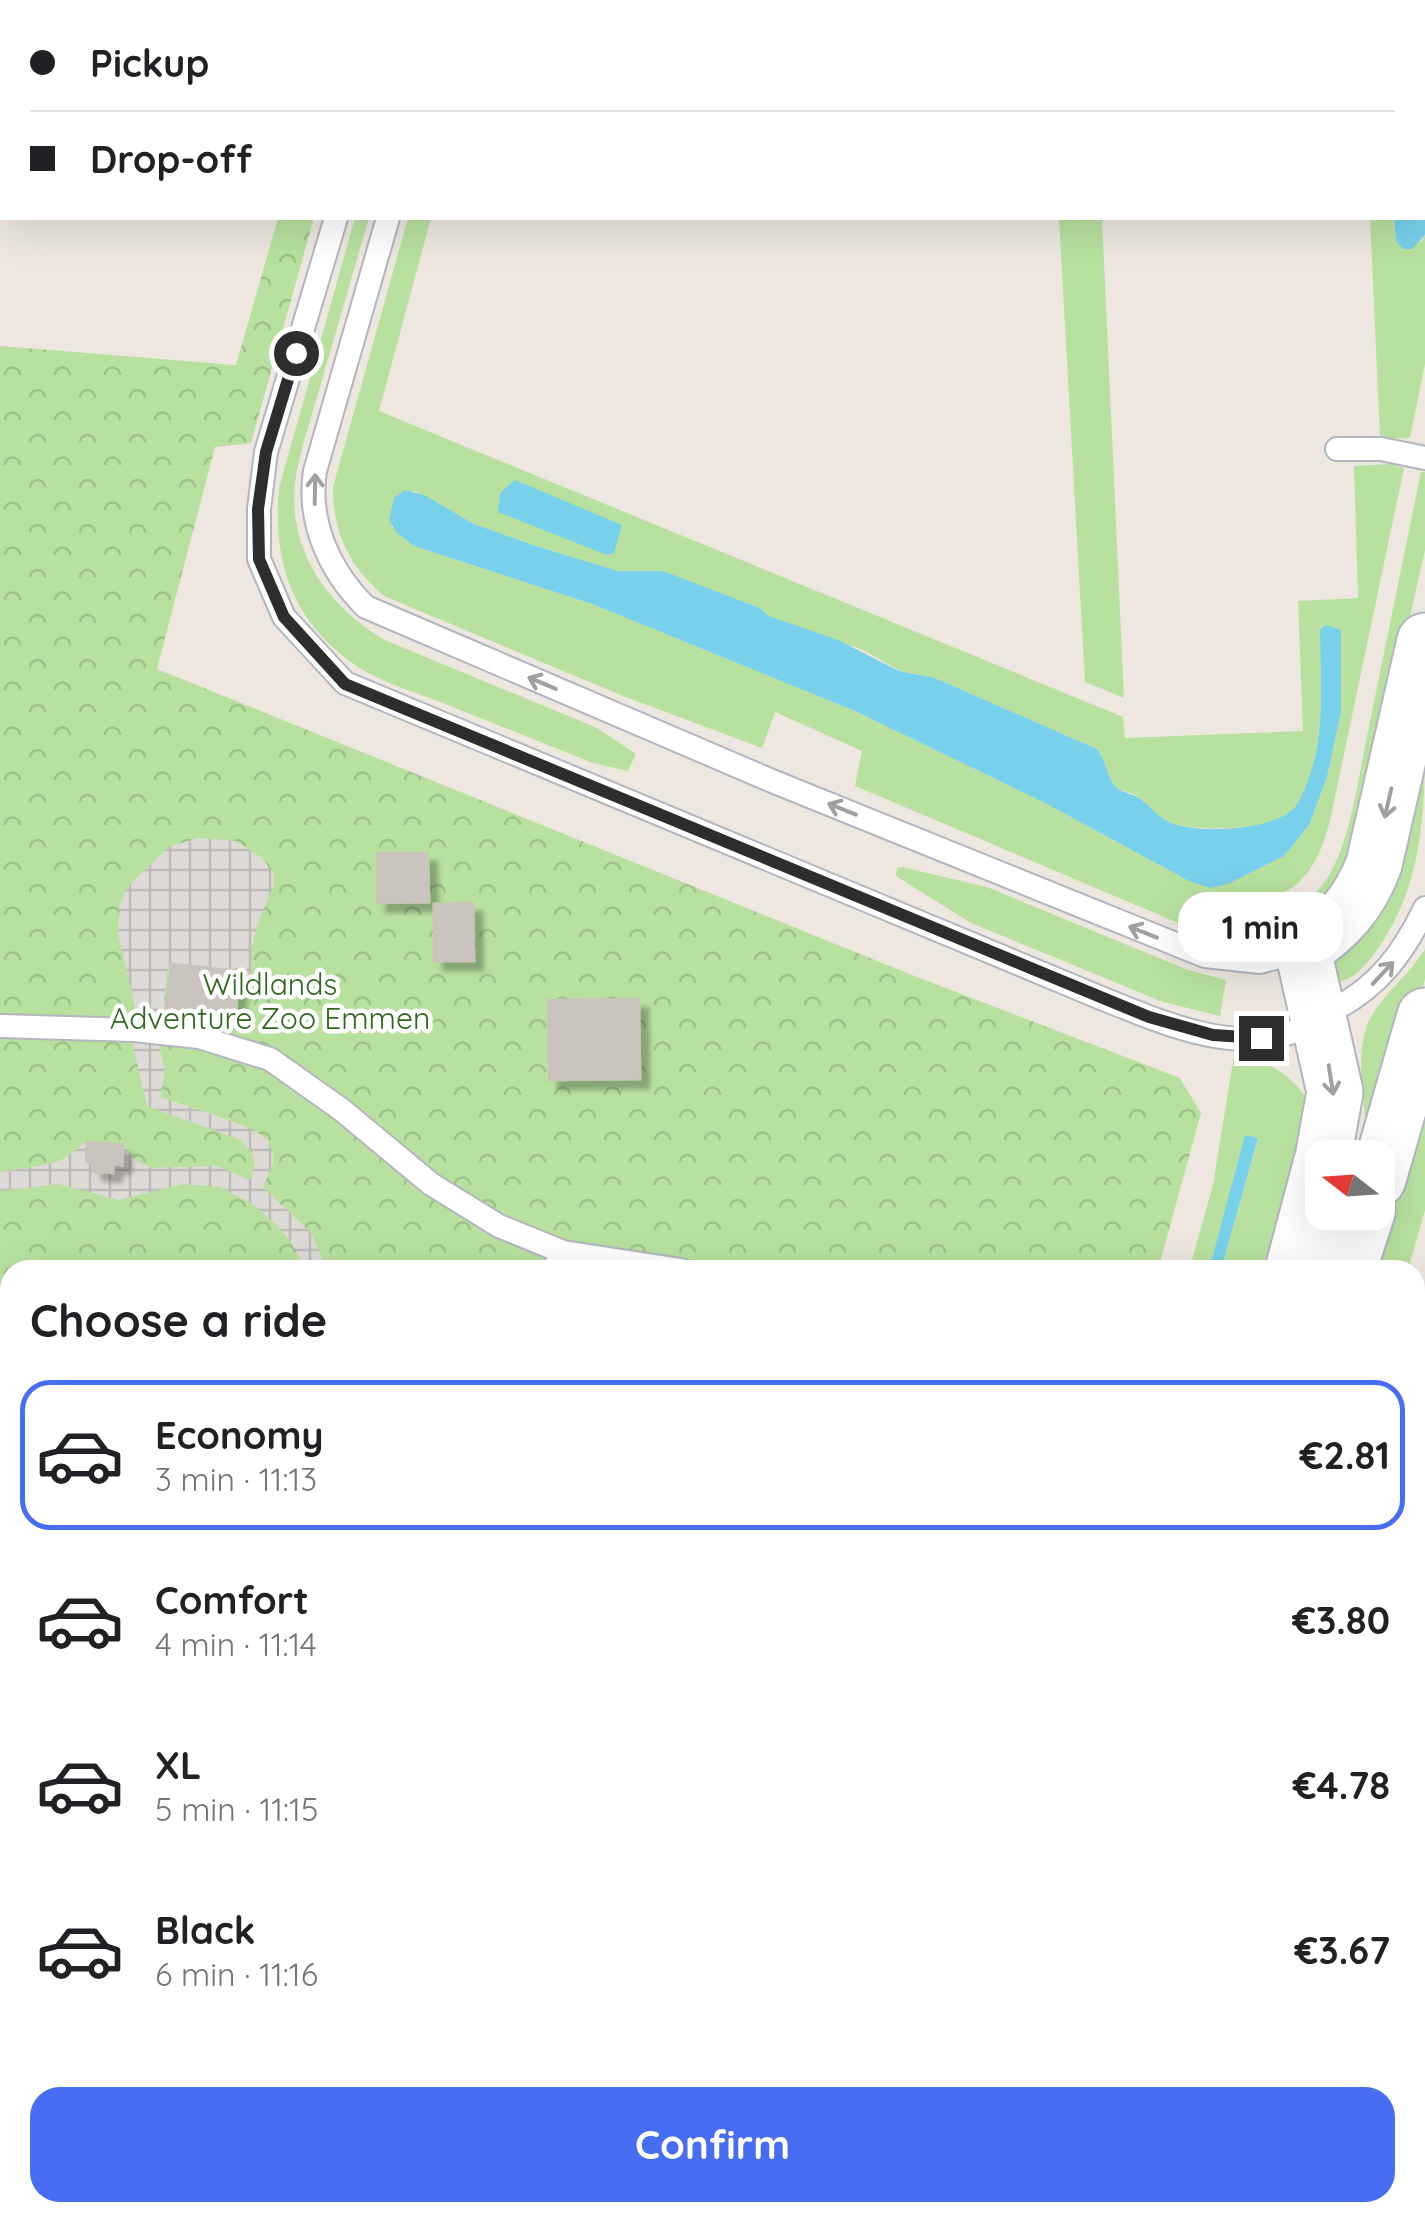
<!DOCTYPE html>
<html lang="en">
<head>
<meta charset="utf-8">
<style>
  :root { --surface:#fff; --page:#f2f2f2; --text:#202124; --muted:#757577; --line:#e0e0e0; --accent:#476df3 }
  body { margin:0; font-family:Quicksand,sans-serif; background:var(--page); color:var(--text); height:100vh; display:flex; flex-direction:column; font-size:38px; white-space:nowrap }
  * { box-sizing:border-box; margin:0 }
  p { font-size:32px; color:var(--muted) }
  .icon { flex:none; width:55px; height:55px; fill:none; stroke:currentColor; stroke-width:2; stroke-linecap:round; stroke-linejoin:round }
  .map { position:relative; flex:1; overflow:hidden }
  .sheet { position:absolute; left:0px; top:1260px; width:1425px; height:962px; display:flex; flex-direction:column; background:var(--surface); border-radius:30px 30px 0 0; box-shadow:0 10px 40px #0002 }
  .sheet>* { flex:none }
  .hud { position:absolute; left:0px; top:0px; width:1425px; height:220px; box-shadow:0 10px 40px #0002; display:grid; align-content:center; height:220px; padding:0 30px; background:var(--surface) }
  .needle { width:65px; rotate:287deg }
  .buttons { position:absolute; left:1305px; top:1140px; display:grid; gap:20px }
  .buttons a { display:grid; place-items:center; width:90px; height:90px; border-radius:20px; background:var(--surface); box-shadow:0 10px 40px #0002; font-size:50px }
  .end { position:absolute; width:45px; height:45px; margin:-22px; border:12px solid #2d2d2d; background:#fff; box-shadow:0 0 0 5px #fff }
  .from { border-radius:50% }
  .bubble { position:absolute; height:70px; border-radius:30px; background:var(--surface); box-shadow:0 10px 40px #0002; font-size:32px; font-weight:800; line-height:70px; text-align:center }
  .hud b { display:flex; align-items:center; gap:35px; height:95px; font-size:38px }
  .hud b+b { border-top:2px solid var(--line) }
  .hud i { width:25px; height:25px; background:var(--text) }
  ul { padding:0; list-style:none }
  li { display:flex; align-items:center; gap:30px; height:150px; margin:0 20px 15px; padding:0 10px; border:5px solid transparent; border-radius:30px }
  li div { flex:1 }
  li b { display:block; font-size:38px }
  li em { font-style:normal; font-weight:800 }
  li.active { border-color:var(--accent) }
  li>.icon { width:90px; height:90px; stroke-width:1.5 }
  h2 { padding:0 30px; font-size:45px; line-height:120px }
  .primary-button { display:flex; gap:20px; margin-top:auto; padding:20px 30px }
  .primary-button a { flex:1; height:115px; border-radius:30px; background:var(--accent); color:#fff; font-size:40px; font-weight:800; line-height:115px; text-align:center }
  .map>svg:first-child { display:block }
  .grass { fill:#b8e19f; fill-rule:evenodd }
  .forest { fill:url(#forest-crowns) }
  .plaza { fill:url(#plaza-grid) }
  .water { fill:#78d0eb }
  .building { fill:#c9c5be; stroke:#c9c3b9; stroke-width:2.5; filter:url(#shadow) }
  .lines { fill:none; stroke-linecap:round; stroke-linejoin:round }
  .lane-casing { stroke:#b3b6bf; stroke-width:26 }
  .street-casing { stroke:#b3b6bf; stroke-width:49 }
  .secondary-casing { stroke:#b3b6bf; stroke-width:59 }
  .lane { stroke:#fff; stroke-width:22 }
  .street { stroke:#fff; stroke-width:45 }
  .secondary { stroke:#fff; stroke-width:55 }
  .oneway { stroke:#a0a0a0 }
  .route { stroke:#2d2d2d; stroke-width:12 }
  .labels { text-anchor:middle; stroke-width:9; stroke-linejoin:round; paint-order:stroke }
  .park-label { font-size:30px; fill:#30681e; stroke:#fff }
</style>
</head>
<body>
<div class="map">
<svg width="1425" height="2221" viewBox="0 0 1425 2221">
  <defs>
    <pattern id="forest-crowns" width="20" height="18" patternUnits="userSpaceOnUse" patternTransform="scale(2.5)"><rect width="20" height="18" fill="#b8e19f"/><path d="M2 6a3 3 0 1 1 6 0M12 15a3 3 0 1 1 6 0" fill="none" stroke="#9ec189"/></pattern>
    <pattern id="plaza-grid" width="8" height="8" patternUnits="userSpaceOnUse" patternTransform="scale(2.5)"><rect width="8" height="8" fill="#dedad7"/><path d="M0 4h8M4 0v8" fill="none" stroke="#bfbbb9"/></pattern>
    <filter id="shadow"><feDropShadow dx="9" dy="9" stdDeviation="2.5" flood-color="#0004"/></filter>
  </defs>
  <rect width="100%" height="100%" fill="#ede7e0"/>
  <path class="grass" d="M 355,218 L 369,218 C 353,272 338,326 322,380 C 313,412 302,444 296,476 C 285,548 327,606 385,640 L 597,728 L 636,754 L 628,771 L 593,763 C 545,744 498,725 450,706 C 421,694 385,684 358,667 C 293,623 272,563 279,488 Z
    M 408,218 L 431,218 L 379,411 L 1123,717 L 1125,738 L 1303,731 L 1298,601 L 1358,598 L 1354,466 L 1391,464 L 1404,468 L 1330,821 C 1323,845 1317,865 1298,883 C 1269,908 1239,894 1230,941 L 1216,939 L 855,786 L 862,751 L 775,712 L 762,748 L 623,696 L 384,596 C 349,566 333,533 333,487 ZM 415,491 L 474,524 L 536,546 L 618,571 L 663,572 L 760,608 L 769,616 L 865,651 L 900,671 L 935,678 L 1097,749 C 1107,761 1106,778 1118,789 C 1122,792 1128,792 1133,794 C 1146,800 1155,816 1169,822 C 1193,833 1279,831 1295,809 C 1317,780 1317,739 1322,705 C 1325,680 1334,655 1341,630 L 1341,712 L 1327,777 L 1309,825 L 1284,856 L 1228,884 L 1189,881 L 1045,803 L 855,711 L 592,604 L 414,546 L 392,527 L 395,498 L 399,494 Z
    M 1059,218 L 1102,218 L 1124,698 L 1085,682 Z
    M 1370,218 L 1394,218 L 1396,241 L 1421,242 L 1425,235 L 1425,364 L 1410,438 L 1380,439 Z
    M 1421,472 L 1425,472 L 1425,550 L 1361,836 L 1349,873 L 1292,931 L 1264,941 L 1251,942 L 1254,928 C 1278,913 1306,908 1324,883 C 1350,847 1358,779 1367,736 C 1385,648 1403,560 1421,472 Z
    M 1425,723 C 1425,809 1425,887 1372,957 C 1362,968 1352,981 1336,982 L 1325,968 Z
    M 902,867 L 987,887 L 1188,970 L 1226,980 L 1220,1016 L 1163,1002 L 971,923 L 896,876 L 897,868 Z
    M 1425,949 L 1425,979 L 1376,1157 L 1370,1158 C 1367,1118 1351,1052 1371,1017 C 1385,992 1410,974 1425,949 Z
    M 1234,1055 C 1266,1060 1294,1074 1309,1104 L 1283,1270 L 1221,1270 L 1258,1139 L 1246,1135 L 1209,1270 L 1189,1270 L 1213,1185 Z
    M 1425,1058 L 1425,1210 L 1408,1270 L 1363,1270 Z"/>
  <path class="forest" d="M 278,218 L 314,218 L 251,443 L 215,447 L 157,669 L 912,975 L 1180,1078 L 1201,1113 L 1158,1270 L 10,1270 L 10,2212 L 1047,2213 L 1046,2221 L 0,2221 L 0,346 L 236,365 Z"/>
  <path class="plaza" d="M 198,838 L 236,841 L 262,858 L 274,874 L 274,885 L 257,925 L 251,952 L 252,968 L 245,984 L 239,971 L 171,964 L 167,970 L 160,1050 L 165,1071 L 160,1097 L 229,1120 L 256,1131 L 268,1141 L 273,1153 L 273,1164 L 263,1187 L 311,1233 L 327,1270 L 306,1270 L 289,1239 L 274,1222 L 251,1203 L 220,1187 L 183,1184 L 119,1200 L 59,1184 L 0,1191 L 0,1172 L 45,1165 L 61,1160 L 87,1142 L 86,1162 L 93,1163 L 94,1171 L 112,1173 L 113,1164 L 122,1165 L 123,1145 L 134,1159 L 150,1168 L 217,1166 L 250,1180 L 255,1166 L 252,1153 L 241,1140 L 147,1106 L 133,1046 L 136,1010 L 118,934 L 120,903 L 129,885 L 169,847 Z"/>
  <path class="water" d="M 1425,19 L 1425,235 L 1412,249 L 1403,249 L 1396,241 L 1394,218 L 1422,218 Z
    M 515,480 L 622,525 L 614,553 L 607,555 L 498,512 L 500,493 Z
    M 405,490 L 424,495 L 474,524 L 536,546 L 618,571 L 663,571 L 760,608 L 769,616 L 838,640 L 899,671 L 935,678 L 1097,749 C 1107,761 1106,778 1118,789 C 1124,793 1133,794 1139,798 C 1149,805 1157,816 1169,822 C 1196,835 1283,831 1298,803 C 1327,750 1321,688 1320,630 L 1326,625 L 1341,630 L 1341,712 L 1327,777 L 1309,825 L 1284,856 L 1228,884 L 1210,888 L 1189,881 L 1045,803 L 855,711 L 592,604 L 414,546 L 396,532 L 389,520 L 394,498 Z
    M 1245,1135 L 1258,1138 L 1221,1270 L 1209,1270 Z"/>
  <path class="building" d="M 377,853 L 428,853 L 429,902 L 377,903 Z
    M 473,903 L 474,961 L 434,961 L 434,904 Z
    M 171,964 L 240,971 L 235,1017 L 166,1010 Z
    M 639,999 L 640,1079 L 549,1080 L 548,1000 Z
    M 87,1142 L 123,1145 L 122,1165 L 113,1164 L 113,1173 L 93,1171 L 93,1163 L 86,1162 Z
    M 310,2212 L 396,2212 L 395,2221 L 309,2221 Z"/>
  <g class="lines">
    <defs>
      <path id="lane" d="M 450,2 L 451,0
        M 336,218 L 266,452 L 259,509 L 259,559 L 284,617 L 345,683 L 1101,998 C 1159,1021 1232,1055 1295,1031 C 1309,1026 1322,1016 1335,1009 C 1379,986 1404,952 1425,908
        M 388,218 L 315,471 C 307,522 330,572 366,607 L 772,781 L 1205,956 L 1260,962 L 1303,950
        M 1337,449 L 1381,449 L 1425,458
        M 0,1026 L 134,1030 L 199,1037 L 270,1059 L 342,1110 L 431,1184 L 499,1226 L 563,1252
        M 553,1270 L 563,1252 L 681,1270
        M 886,2221 L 887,2212"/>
      <path id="street" d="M 0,32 L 2,32"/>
      <path id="secondary" d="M 1323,1158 L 1335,1092 L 1303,950 C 1338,926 1359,904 1374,864 L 1425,641
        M 1378,1179 L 1425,1016
        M 1293,1270 L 1322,1161
        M 1348,1270 L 1367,1212
        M 1159,2221 L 1162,2212"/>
    </defs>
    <use href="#lane" class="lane-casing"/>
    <use href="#street" class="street-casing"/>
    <use href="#secondary" class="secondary-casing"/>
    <use href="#lane" class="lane"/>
    <use href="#street" class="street"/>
    <use href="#secondary" class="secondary"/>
  </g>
  <defs><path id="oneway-shaft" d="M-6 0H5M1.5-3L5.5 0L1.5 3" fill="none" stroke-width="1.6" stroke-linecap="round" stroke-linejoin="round" transform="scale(2.5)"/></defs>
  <g class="oneway">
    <use href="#oneway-shaft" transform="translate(315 489) rotate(-89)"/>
    <use href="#oneway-shaft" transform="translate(542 683) rotate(-157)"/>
    <use href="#oneway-shaft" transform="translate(1388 803) rotate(103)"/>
    <use href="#oneway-shaft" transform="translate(842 809) rotate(-158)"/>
    <use href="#oneway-shaft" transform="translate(1143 932) rotate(-158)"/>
    <use href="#oneway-shaft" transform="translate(1383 973) rotate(-47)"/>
    <use href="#oneway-shaft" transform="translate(1331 1080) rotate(81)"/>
  </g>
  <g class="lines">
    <path class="route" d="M 296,353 L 266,452 L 258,509 L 259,559 L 284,617 L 345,684 L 1149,1017 L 1213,1035 L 1261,1038"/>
  </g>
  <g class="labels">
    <g class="park-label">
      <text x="270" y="995">Wildlands<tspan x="270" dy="34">Adventure Zoo Emmen</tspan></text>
    </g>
  </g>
</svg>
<div class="buttons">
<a><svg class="needle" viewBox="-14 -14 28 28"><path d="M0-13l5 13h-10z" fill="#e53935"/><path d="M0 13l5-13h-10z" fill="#757577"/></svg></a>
</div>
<i class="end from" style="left:296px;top:353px"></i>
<i class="end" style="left:1261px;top:1038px"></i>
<div class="bubble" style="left:1178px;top:892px;width:165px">1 min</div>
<div class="hud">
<b><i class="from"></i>Pickup</b>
<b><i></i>Drop-off</b>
</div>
<section class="sheet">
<h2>Choose a ride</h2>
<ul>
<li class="active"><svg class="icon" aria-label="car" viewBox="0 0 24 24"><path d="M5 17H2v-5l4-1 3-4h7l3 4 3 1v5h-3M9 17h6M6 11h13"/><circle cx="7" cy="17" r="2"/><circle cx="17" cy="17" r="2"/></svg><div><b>Economy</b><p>3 min · 11:13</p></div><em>€2.81</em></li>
<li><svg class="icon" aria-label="car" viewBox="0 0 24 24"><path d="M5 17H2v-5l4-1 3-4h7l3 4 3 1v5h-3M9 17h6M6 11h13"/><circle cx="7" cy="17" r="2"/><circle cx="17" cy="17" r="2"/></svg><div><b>Comfort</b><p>4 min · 11:14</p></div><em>€3.80</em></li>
<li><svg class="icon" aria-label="car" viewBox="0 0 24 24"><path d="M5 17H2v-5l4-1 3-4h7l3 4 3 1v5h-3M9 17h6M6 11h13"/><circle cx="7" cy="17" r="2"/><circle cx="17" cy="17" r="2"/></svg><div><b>XL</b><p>5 min · 11:15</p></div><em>€4.78</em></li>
<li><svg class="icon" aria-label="car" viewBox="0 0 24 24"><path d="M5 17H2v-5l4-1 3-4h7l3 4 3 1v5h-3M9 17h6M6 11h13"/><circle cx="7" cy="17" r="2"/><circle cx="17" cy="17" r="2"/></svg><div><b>Black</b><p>6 min · 11:16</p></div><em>€3.67</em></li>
</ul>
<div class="primary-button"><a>Confirm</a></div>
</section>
</div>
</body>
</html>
